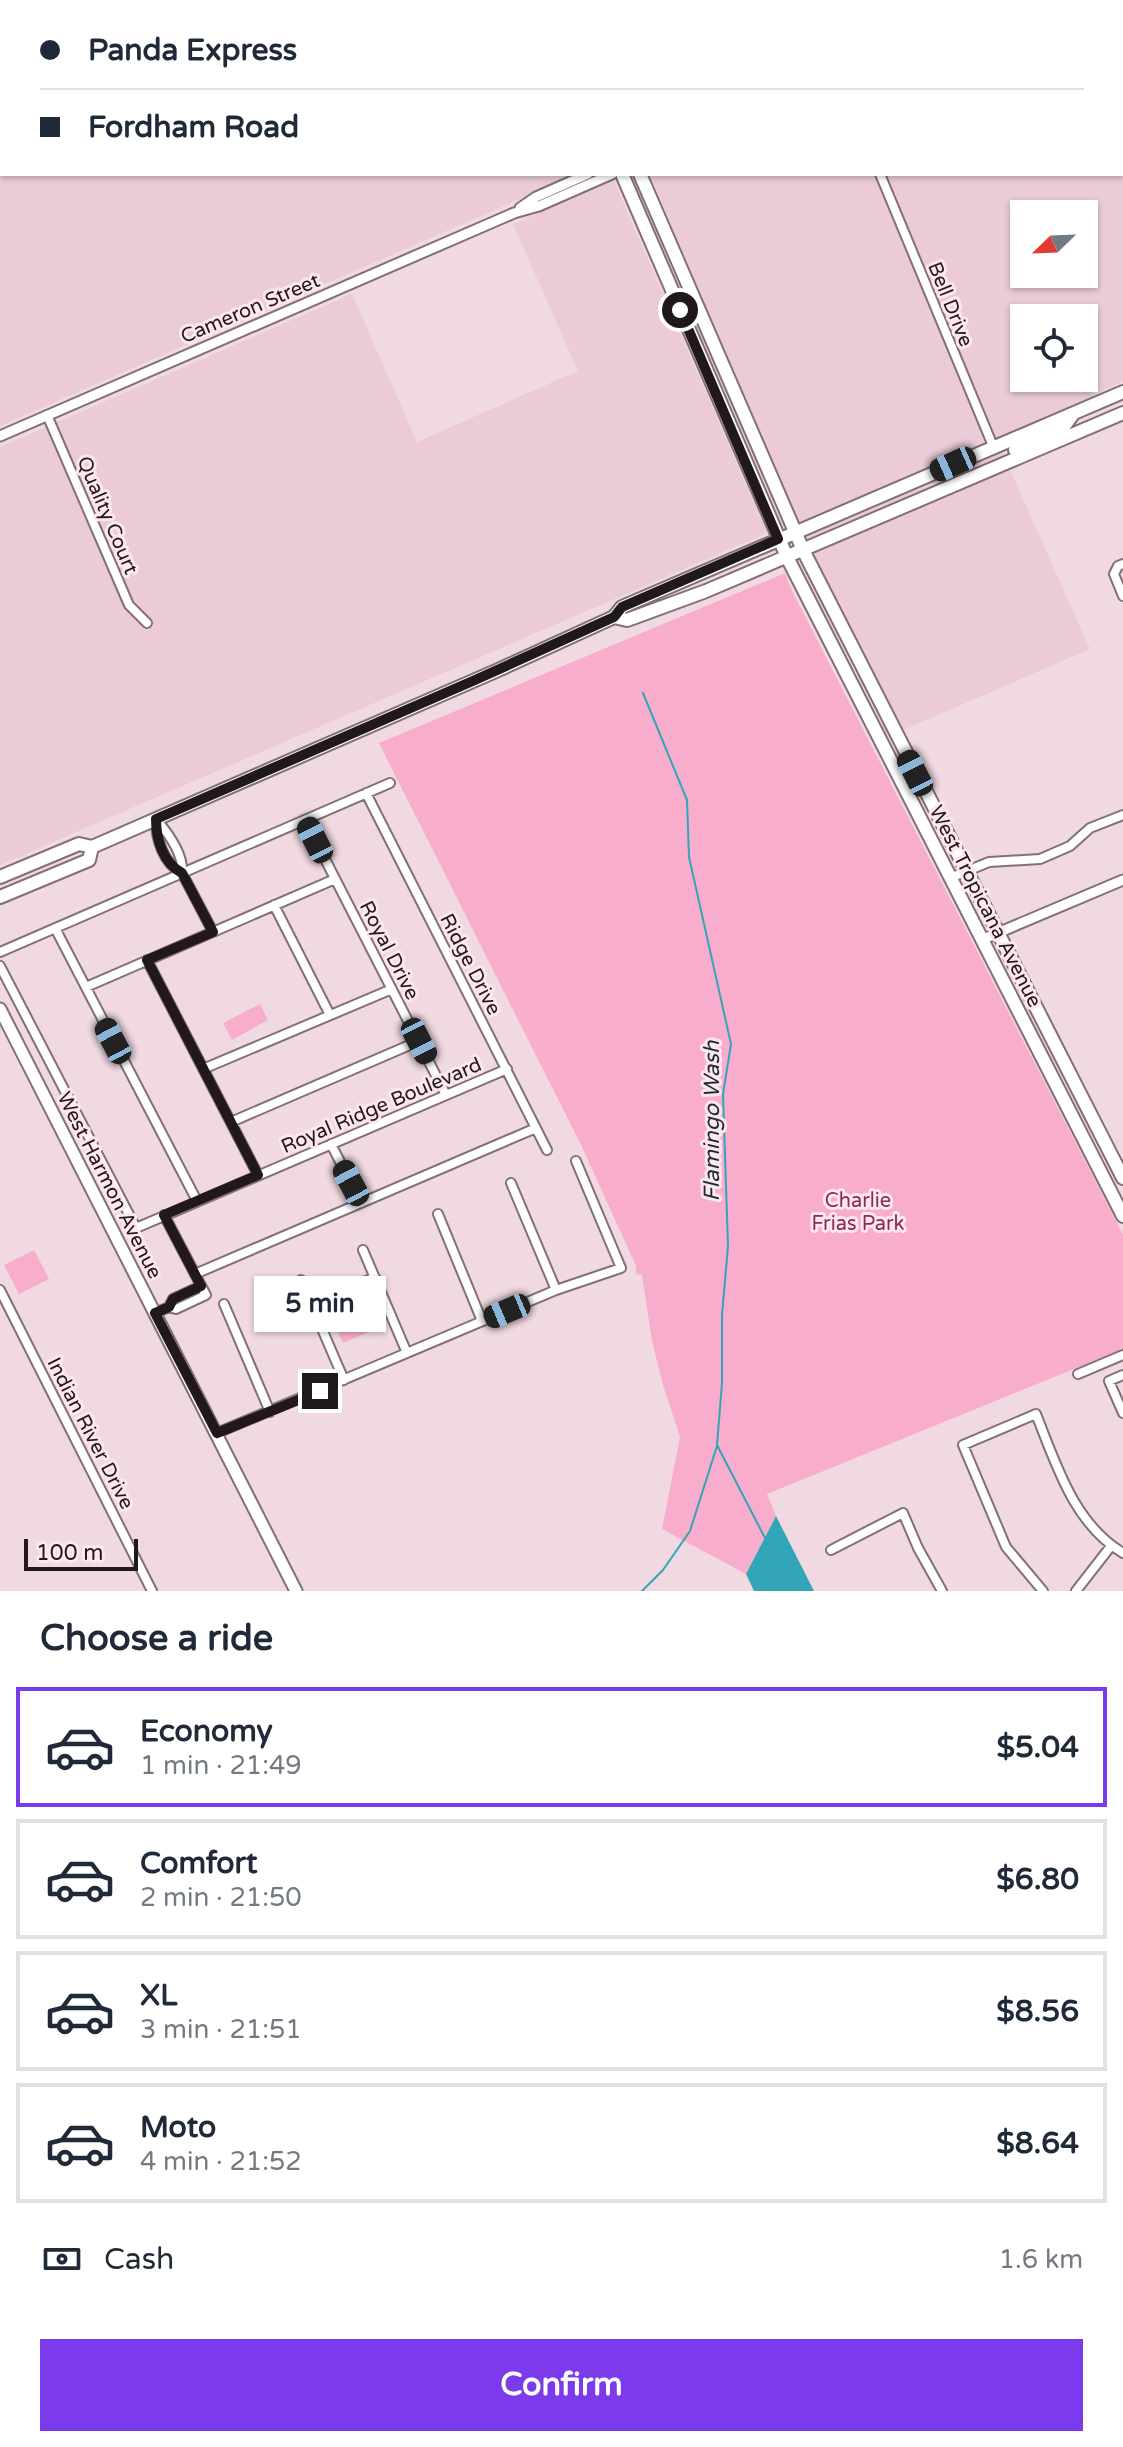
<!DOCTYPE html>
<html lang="en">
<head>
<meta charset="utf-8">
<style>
  :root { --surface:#fff; --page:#f6f6f7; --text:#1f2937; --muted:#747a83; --line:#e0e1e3; --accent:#7c3aed }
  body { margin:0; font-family:"Varela Round",sans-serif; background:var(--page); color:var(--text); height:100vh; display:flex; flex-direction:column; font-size:30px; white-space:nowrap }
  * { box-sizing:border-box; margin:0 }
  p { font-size:26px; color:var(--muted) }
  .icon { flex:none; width:44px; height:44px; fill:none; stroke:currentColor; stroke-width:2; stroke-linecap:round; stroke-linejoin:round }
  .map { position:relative; height:1591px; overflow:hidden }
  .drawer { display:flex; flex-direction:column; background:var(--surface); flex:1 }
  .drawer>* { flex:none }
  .top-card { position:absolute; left:0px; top:0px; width:1124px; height:176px; box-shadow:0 2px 6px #0004; display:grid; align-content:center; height:176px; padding:0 40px; background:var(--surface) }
  .needle { width:52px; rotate:247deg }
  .tools { position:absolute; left:1010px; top:200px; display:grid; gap:16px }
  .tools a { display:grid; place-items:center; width:88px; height:88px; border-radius:0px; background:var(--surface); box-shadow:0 2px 6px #0004; font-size:40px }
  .scale { position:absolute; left:24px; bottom:20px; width:114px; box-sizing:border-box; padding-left:8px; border:4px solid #20181b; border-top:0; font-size:22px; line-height:28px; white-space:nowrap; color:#20181b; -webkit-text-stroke:6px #fee6ef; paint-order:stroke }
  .end { position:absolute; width:36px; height:36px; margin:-18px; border:10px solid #20181b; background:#fff; box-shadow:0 0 0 4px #fff }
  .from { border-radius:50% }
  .bubble { position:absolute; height:56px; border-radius:0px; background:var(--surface); box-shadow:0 2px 6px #0004; font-size:26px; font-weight:700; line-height:56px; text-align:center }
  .car { position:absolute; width:24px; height:48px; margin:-24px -12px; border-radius:10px; box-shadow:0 0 6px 2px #0007; background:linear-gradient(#222 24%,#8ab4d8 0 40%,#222 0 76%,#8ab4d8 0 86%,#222 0) }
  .top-card b { display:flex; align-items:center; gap:28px; height:76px; font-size:30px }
  .top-card b+b { border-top:2px solid var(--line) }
  .top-card i { width:20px; height:20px; background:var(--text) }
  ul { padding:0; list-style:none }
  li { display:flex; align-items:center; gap:24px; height:120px; margin:0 16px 12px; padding:0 24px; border:4px solid var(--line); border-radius:0px }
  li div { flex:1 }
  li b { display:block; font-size:30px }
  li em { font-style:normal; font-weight:700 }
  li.active { border-color:var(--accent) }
  li>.icon { width:72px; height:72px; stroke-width:1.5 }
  h2 { padding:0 40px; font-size:36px; line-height:96px }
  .pay { display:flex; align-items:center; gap:20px; height:88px; padding:0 40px; font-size:30px }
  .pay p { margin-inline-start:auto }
  .action { display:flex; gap:16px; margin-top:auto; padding:16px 40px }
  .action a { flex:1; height:92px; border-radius:0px; background:var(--accent); color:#fff; font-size:32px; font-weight:700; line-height:92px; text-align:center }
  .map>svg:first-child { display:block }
  .built { fill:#eacbd7; fill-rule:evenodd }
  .green { fill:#f9adcc }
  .water { fill:#32a5b9 }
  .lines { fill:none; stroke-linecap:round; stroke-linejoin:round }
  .stream { stroke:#32a5b9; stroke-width:2 }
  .minor-casing { stroke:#836f77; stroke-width:12 }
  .tertiary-casing { stroke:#836f77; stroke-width:13 }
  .secondary-casing { stroke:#836f77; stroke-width:15 }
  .primary-casing { stroke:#836f77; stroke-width:16 }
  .minor { stroke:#fff; stroke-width:8 }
  .tertiary { stroke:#fff; stroke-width:9 }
  .secondary { stroke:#fff; stroke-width:11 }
  .primary { stroke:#fff; stroke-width:12 }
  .route { stroke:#20181b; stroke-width:10 }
  .labels { text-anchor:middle; stroke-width:6; stroke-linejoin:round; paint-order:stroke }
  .street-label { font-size:20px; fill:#20181b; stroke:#fee6ef }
  .park-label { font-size:20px; fill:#862b59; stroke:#fee6ef }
  .water-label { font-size:22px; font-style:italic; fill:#1a2e32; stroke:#fee6ef }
</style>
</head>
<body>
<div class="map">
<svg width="1123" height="1591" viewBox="0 0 1123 1591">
  <rect width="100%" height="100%" fill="#f0d9e1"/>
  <path class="built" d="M 0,0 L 540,2 L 2,2 L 2,174 L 577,174 L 0,426 Z
    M 575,0 L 1123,0 L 1123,381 L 1097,393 L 1084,366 L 1084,318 L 1024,318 L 1024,378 L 1084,378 L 1084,374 L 1099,409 L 1002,452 L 1090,649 L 887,737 L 650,174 L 1122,174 L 1122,2 ZM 1024,214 L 1084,214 L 1084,274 L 1024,274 Z
    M 614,181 L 767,533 L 0,865 L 0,447 L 352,294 L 417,442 L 578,371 L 513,224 Z"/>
  <path class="green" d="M 785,573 L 793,593 L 1123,1235 L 1123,1349 L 767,1494 L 776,1516 L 746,1574 L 662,1529 L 680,1437 L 663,1385 L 652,1341 L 642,1275 L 636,1274 L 636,1266 L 583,1149 L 379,743 Z
    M 260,1004 L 268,1020 L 232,1040 L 223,1023 Z
    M 34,1250 L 49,1279 L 19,1294 L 4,1265 Z
    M 365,1290 L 381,1327 L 343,1343 L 327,1306 Z"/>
  <path class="water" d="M 776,1516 L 814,1591 L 754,1591 L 746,1574 Z"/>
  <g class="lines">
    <path class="stream" d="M 643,693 L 687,800 L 689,857 L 731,1044 L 723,1094 L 728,1246 L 722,1315 L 722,1383 L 717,1445 L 765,1538
      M 642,1591 L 663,1570 L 690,1531 L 717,1446"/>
    <defs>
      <path id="minor" d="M 880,174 L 993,446
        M 47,415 L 129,605 L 147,623
        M 1123,564 L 1118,566 L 1114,574 L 1123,596
        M 366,793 L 547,1150
        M 156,819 C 168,833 184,854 182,873 L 213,932
        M 156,820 C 156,839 163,863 182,873
        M 305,820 L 446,1095
        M 950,878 L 989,862 L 1040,859 L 1070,846 L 1090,828 L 1123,815
        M 274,905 L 330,1015
        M 55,928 L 197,1201
        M 0,952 L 390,783
        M 147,960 L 258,1175
        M 0,966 L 136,1228 L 507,1069
        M 86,987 L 335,879
        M 203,1069 L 392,989
        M 231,1122 L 419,1041
        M 331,1144 L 361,1203
        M 511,1183 L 556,1290
        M 438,1214 L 482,1321
        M 363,1250 L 407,1353
        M 195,1274 L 536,1128
        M 301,1280 L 344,1380
        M 0,1290 L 152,1591
        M 224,1304 L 270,1412
        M 312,1305 L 375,1277
        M 169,1307 L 173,1299 L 201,1286
        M 155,1313 L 169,1307 L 176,1309 L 206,1295 L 164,1215
        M 1078,1374 L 1123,1355
        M 1123,1375 L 1109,1381 L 1123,1413
        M 217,1433 L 556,1290 L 621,1268 L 576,1161
        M 831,1550 L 903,1513 L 918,1548 L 942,1591
        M 1043,1591 L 1006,1547 L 963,1445 L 1036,1414 C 1056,1464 1074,1524 1123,1553
        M 1076,1591 L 1111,1546"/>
      <path id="tertiary" d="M 1056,0 L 1057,2
        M 999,2 L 1004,0
        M 1122,154 L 1123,157
        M 520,208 L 536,197 L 588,174
        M 0,436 L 514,213 L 539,206 L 612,174
        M 981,940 L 1123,880"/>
      <path id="secondary" d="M 0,1009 L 296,1591"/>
      <path id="primary" d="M 558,0 L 559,2
        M 622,174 L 787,557 L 1123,1216
        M 640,174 L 803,550 L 1123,1178
        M 1015,450 L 1063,428 L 1073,414
        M 614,617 L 627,620 L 706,591 L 1123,413
        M 0,877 L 79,844 L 92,847 L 496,671 L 614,617 L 622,607 L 1123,392
        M 0,897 L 89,860 L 92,847"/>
    </defs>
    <use href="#minor" class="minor-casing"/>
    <use href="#tertiary" class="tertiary-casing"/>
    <use href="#secondary" class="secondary-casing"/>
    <use href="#primary" class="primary-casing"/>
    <use href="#minor" class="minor"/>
    <use href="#tertiary" class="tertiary"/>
    <use href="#secondary" class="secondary"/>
    <use href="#primary" class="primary"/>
  </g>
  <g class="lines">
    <path class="route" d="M 320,1391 L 217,1433 L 155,1313 L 169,1307 L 173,1299 L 201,1286 L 164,1215 L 258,1175 L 147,960 L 213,932 L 182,873 C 163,863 156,839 156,819 L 475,680 L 614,617 L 622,607 L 778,539 L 680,310"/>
  </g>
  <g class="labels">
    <g class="street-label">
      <text transform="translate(951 304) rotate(68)" y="7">Bell Drive</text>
      <text transform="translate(250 308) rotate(-23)" y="7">Cameron Street</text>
      <text transform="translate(108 515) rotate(67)" y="7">Quality Court</text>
      <text transform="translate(986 906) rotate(63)" y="7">West Tropicana Avenue</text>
      <text transform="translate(390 950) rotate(63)" y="7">Royal Drive</text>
      <text transform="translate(471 964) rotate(63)" y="7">Ridge Drive</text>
      <text transform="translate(381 1105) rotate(-23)" y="7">Royal Ridge Boulevard</text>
      <text transform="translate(110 1185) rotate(63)" y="7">West Harmon Avenue</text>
      <text transform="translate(91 1433) rotate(63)" y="7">Indian River Drive</text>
    </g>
    <g class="park-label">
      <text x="858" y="1207">Charlie<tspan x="858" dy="23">Frias Park</tspan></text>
    </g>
    <g class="water-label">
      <text transform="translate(711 1121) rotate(-90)" y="8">Flamingo Wash</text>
    </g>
  </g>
</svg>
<div class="tools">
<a><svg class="needle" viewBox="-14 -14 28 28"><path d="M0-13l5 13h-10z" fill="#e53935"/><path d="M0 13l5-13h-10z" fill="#747a83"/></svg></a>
<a><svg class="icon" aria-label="locate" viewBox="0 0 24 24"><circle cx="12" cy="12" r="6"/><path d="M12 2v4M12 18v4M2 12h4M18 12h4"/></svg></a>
</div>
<div class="scale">100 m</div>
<i class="end from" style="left:680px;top:310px"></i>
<i class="end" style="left:320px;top:1391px"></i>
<div class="bubble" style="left:254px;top:1276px;width:132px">5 min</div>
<i class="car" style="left:953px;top:464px;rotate:246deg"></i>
<i class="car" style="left:915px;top:773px;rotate:333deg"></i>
<i class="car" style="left:315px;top:840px;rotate:333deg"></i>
<i class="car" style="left:113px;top:1041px;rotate:332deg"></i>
<i class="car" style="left:419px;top:1041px;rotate:153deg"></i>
<i class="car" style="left:351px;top:1183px;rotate:332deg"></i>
<i class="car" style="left:507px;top:1311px;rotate:247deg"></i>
<div class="top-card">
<b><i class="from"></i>Panda Express</b>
<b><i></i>Fordham Road</b>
</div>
</div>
<section class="drawer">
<h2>Choose a ride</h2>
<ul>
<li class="active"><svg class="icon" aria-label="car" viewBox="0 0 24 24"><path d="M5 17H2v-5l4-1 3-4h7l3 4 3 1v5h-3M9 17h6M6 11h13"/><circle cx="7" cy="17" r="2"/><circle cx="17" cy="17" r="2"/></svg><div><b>Economy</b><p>1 min · 21:49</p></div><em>$5.04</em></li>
<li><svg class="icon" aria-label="car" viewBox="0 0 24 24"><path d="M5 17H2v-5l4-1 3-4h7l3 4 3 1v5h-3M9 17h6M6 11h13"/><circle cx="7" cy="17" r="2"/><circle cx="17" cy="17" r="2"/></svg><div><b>Comfort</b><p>2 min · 21:50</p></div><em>$6.80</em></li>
<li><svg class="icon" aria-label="car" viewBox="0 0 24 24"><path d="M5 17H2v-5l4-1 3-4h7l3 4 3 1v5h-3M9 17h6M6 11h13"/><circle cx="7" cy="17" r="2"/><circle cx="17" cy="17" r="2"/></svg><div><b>XL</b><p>3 min · 21:51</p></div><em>$8.56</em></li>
<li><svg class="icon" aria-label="car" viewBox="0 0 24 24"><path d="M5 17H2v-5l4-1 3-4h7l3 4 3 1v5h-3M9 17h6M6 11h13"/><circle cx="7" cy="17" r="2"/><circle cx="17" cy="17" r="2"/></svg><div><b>Moto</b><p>4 min · 21:52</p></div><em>$8.64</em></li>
</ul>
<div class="pay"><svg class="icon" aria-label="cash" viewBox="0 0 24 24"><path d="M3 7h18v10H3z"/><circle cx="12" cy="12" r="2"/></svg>Cash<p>1.6 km</p></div>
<div class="action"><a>Confirm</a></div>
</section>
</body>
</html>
